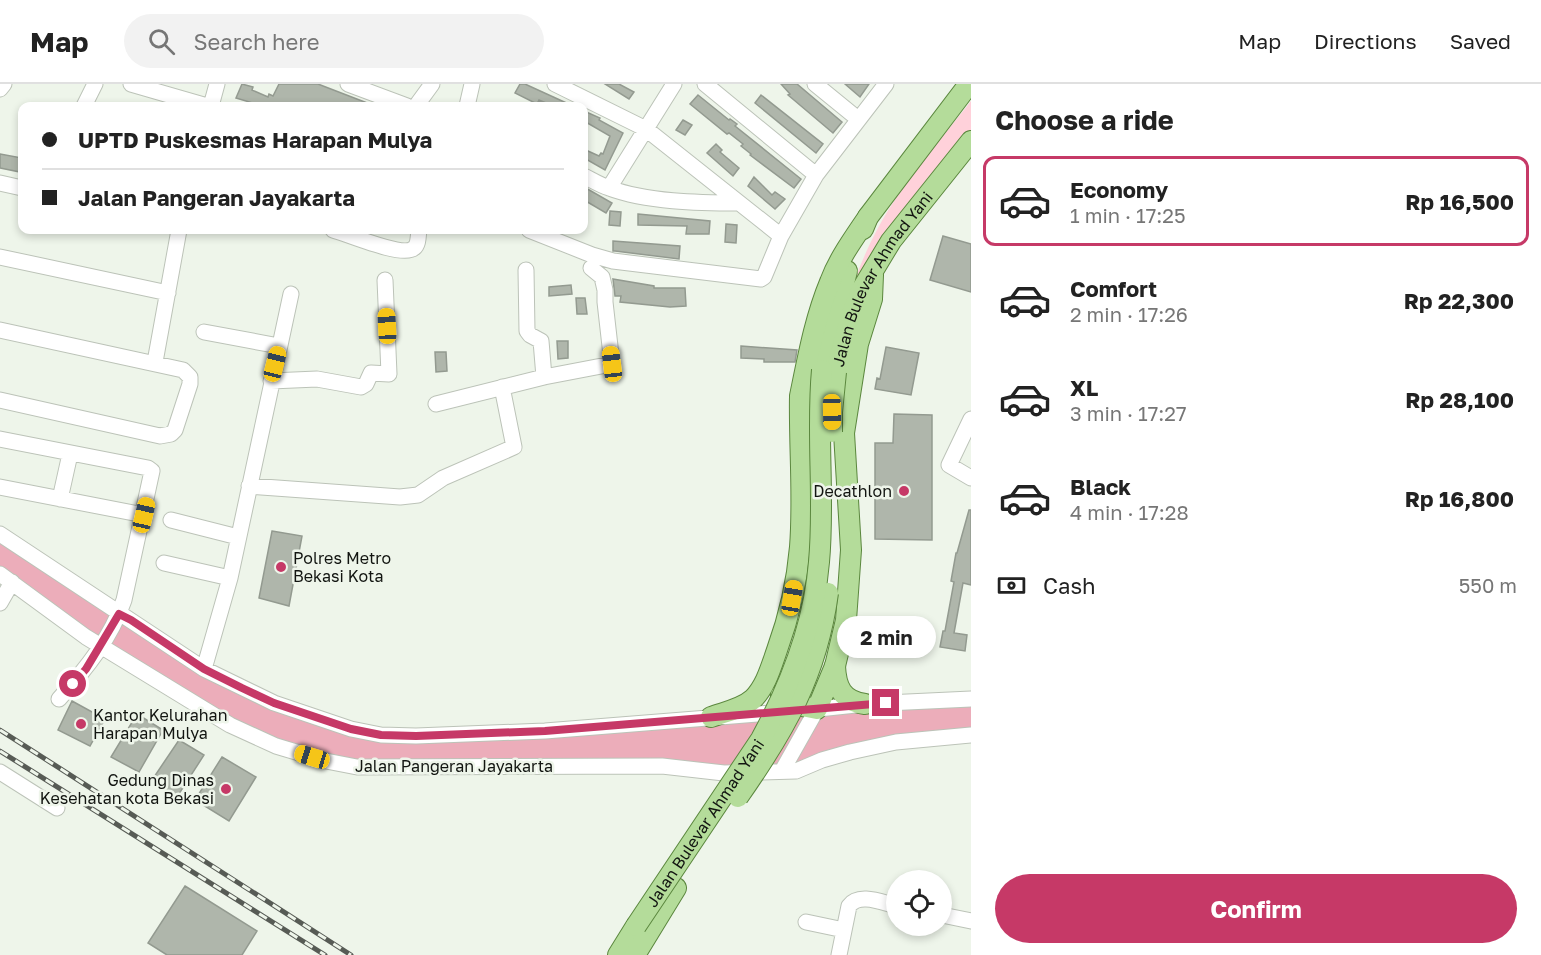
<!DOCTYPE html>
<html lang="en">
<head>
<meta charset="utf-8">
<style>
  :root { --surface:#fff; --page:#f2f2f2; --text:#222; --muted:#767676; --line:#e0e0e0; --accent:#c63967 }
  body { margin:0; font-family:"Golos Text",sans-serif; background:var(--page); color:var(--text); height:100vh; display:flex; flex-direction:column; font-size:22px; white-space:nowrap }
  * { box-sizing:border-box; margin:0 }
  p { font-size:20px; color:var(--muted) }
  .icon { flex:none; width:33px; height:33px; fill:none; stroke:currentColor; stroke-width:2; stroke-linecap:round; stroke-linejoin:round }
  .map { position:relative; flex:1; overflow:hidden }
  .panel { display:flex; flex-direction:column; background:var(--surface); width:570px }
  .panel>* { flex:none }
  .top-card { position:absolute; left:18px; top:18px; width:570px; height:132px; border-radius:12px; box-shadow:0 3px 9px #0003; display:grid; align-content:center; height:132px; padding:0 24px; background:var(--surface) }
  .tools { position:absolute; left:886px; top:786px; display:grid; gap:12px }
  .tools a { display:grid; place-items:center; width:66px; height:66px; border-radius:50%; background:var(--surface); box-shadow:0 3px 9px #0003; font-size:30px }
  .end { position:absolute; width:27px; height:27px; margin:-14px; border:8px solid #c63967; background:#fff; box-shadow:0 0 0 3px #fff }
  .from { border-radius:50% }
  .bubble { position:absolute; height:42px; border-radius:21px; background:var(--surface); box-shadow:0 3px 9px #0003; font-size:20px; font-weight:700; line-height:42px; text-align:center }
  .car { position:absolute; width:18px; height:36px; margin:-18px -9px; border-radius:8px; box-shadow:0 0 4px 2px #0007; background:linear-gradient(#f5c518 24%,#345 0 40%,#f5c518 0 76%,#345 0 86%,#f5c518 0) }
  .top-card b { display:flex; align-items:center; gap:21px; height:57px; font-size:22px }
  .top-card b+b { border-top:2px solid var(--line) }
  .top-card i { width:15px; height:15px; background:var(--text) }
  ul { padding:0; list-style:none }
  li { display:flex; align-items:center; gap:18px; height:90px; margin:0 12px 9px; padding:0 12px; border:3px solid transparent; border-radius:12px }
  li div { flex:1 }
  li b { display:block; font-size:22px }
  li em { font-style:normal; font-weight:700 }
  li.current { border-color:var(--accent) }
  li>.icon { width:54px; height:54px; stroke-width:1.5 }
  h2 { padding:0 24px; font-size:27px; line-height:72px }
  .pay { display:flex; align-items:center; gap:15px; height:66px; padding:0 24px; font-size:22px }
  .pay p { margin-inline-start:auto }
  .action { display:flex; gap:12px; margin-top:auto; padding:12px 24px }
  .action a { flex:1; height:69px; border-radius:36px; background:var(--accent); color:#fff; font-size:24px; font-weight:700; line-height:69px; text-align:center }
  header { display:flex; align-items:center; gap:36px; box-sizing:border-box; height:84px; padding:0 30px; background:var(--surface); border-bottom:2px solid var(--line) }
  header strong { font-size:28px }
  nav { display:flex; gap:33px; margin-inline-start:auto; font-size:21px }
  .search { width:420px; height:54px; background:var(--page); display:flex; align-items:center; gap:15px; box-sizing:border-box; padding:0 21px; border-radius:33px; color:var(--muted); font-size:22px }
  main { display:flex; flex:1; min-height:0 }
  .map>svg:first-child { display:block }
  .green { fill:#ffd1da }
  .water { fill:#ecadba }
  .building { fill:#afb6ab; stroke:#939a90; stroke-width:1.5 }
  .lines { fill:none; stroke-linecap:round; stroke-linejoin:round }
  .minor-casing { stroke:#bcc3b8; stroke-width:17 }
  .major-casing { stroke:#5b873e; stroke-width:22 }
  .minor { stroke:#fff; stroke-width:15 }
  .major { stroke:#b4dc9a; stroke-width:20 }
  .rail-casing { stroke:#575b55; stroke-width:5 }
  .rail { stroke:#eef5ea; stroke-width:3; stroke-dasharray:9; stroke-linecap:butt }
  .major-bridge-casing { stroke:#5b873e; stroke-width:22; stroke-linecap:butt }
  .major-bridge { stroke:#b4dc9a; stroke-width:20 }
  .route { stroke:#c63967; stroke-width:8 }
  .poi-dot { fill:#c63967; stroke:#eef5ea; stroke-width:2 }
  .labels { text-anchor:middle; stroke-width:5; stroke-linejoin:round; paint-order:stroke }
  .street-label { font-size:16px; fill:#121511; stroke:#eef5ea }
  .poi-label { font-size:16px; fill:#121511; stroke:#eef5ea; text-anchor:end }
</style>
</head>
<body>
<header>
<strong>Map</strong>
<div class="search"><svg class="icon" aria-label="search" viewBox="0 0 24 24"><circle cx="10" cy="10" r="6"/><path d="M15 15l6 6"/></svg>Search here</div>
<nav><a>Map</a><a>Directions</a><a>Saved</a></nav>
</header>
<main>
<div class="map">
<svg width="971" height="871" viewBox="0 0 971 871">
  <rect width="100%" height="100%" fill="#eef5ea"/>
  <path class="green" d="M 971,17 L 971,46 L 879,161 L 847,217 C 856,192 865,168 878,144 C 903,98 939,58 971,17 Z"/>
  <path class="water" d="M 0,450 L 204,585 L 381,651 L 971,615 L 971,651 L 924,655 L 796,687 L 357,683 L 251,652 L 0,490 Z"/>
  <path class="building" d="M 242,0 L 253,3 L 252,6 L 268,13 L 269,10 L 273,12 L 279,0 L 318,0 L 375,22 L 263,22 L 236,14 Z
    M 520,0 L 525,0 L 573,22 L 553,22 L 539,16 L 537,20 L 515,9 Z
    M 605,0 L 619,0 L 634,8 L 629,15 Z
    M 781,0 L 797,0 L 842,38 L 833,49 L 788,11 L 790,10 Z
    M 845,0 L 869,0 L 860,13 Z
    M 698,11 L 729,36 L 730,35 L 737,40 L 735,42 L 801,95 L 794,104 L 750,71 L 751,70 L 741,62 L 743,60 L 729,49 L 727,50 L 690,20 Z
    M 761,11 L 823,60 L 816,69 L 755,19 Z
    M 584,27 L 600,34 L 599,36 L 623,49 L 605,86 L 584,74 L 588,67 L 599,72 L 601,69 L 603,70 L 610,52 L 584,37 Z
    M 683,36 L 692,41 L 685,51 L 676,46 Z
    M 716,60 L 722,66 L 720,68 L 739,84 L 733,92 L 707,69 Z
    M 0,70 L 22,74 L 20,88 L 0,84 Z
    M 754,93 L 772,111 L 775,108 L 785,115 L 775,125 L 748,102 Z
    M 584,103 L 612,119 L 606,129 L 584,116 Z
    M 610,127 L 621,128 L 620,142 L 609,141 Z
    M 638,130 L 710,137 L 709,150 L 686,150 L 687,142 L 638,141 Z
    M 726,140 L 737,141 L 736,159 L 725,158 Z
    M 943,152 L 971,160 L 971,208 L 930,196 Z
    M 613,157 L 680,162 L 679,175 L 615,167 L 613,167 Z
    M 613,195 L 654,202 L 654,204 L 685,204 L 686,222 L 670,223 L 620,218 L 621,212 L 615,212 Z
    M 571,201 L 572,210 L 549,212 L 549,203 Z
    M 576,214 L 585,214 L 587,230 L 577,230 Z
    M 557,257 L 568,257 L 568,274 L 558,275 Z
    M 741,262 L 797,266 L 795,278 L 764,278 L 764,275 L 741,274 Z
    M 886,263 L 919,269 L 911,311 L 875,305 L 877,294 L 880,295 Z
    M 435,268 L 446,268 L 447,287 L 436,288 Z
    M 894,330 L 932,331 L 932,456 L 875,455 L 875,359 L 893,359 Z
    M 969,426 L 971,426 L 971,501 L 963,499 L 954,549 L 967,551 L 965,567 L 940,563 L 943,547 L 945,547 L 954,498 L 951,497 L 956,469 L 957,469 Z
    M 272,447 L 302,452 L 289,522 L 259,514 Z
    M 72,617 L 105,635 L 90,662 L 58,646 Z
    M 137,630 L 163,646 L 139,688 L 111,673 Z
    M 179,656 L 204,671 L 177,713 L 152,696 Z
    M 222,673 L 256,693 L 229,737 L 195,716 Z
    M 185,802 L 257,847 L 242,871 L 167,871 L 148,859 Z"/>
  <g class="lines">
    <defs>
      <path id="minor" d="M 131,0 L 207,22
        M 348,0 L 407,22
        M 555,0 L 646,45 L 781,152
        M 705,0 L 816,91
        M 815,0 L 858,35
        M 0,5 L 4,0
        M 84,22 L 95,0
        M 211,22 L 217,0
        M 416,22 L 432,0
        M 467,22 L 472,0
        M 584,92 C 592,96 600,101 609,104 C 647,118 698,119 739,119
        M 0,99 L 22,104
        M 609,104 L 674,0
        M 333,146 C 348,150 403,174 414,164 C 419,160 418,151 419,146
        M 529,146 L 592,171 L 613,177 L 761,195 L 764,193 L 781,152 L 816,91 L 886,0
        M 0,173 L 168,209
        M 526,186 L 527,247 L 530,251 L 541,257 L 544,293
        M 0,246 L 183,286 L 190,293 L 190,300 L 175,346 L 171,350 L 160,352 L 0,316
        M 204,248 L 279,262
        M 155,278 L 179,146
        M 271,297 L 317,295 L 361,303 L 366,300 L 371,289 L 389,290 L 385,196
        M 436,320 L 544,293 L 612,280 L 605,218 L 605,206 L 602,193 L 591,184
        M 971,335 L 949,381 L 971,394
        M 0,355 L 148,384 L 152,387 L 124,516 C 111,554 86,585 59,615
        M 249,402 L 400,413 L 418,411 L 443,394 L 514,363 L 502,303
        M 0,403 L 144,431
        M 60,415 L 70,370
        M 171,436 L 238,453
        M 0,450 L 204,585 L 274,619 L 351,645 L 381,651 L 416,652 L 545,647 L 783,628
        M 164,479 L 230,494
        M 0,490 L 86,553 L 230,641 L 276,662 L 326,677 L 357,683 L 662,682 L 724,689 L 796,687 L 822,676 L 850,668 L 896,658 L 971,651
        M 0,519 L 12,498
        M 204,585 L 230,494 L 291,210
        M 809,626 L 865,620 L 971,615
        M 782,687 L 817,625
        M 0,688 L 57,724
        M 942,831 L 971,837
        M 806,838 L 844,846
        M 839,871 L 849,822 C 859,808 883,819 897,822"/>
      <g id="major">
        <path d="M 863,145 L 868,133 L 969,0"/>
        <path d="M 822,286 L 847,187"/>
        <path id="s1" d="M 836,288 L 850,235 L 862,205 L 891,157 L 971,57"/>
        <path d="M 835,582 C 836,603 842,617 865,620"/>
        <path d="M 781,611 L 792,620 L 817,625 L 835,582 L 846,536 L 851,466 L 844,349 L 858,260 L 872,215 L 873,191"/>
        <path d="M 711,633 C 725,628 742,625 753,615 C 766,602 771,583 777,566 C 789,533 797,498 800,463 C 804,413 799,362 800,312 C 808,273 815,234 830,198 C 839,174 854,154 868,133"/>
        <path d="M 618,871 L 636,842"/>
        <path d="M 635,871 L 676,804"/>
      </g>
    </defs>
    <use href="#minor" class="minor-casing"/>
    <use href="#major" class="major-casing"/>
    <use href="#minor" class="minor"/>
    <use href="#major" class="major"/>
    <defs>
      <path id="rail" d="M 0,646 L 351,871
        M 0,667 L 325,871"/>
    </defs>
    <use href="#rail" class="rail-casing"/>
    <use href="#rail" class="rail"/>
    <defs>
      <g id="major-bridge">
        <path d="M 832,348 L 832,328 L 836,288"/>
        <path d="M 738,713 C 785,646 817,591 828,509"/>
        <path id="s2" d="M 636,842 L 761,655 C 791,600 814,541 819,478 C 825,414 816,350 822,286"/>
      </g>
    </defs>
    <use href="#major-bridge" class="major-bridge-casing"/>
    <use href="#major-bridge" class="major-bridge"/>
  </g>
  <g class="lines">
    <path class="route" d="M 73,600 L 86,585 L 119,530 L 131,536 L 204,585 L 242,604 L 274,619 L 351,645 L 381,651 L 416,652 L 545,647 L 886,619"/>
  </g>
  <g class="poi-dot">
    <circle cx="904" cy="407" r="6"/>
    <circle cx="281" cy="483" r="6"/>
    <circle cx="81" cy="640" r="6"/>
    <circle cx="226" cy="705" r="6"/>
  </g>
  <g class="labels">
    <g class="street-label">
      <text dy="6" stroke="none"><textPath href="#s1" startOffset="105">Jalan Bulevar Ahmad Yani</textPath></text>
      <text x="454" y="688">Jalan Pangeran Jayakarta</text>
      <text dy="6" stroke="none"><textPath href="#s2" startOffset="124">Jalan Bulevar Ahmad Yani</textPath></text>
    </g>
    <g class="poi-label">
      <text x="892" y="413">Decathlon</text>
      <text x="293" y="480" text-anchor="start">Polres Metro<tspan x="293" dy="18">Bekasi Kota</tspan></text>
      <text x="93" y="637" text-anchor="start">Kantor Kelurahan<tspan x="93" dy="18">Harapan Mulya</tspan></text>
      <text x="214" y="702">Gedung Dinas<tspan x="214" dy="18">Kesehatan kota Bekasi</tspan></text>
    </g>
  </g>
</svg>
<div class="tools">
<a><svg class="icon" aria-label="locate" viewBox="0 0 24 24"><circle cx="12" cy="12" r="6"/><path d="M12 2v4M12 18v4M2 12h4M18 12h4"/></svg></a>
</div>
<i class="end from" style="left:73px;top:600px"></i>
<i class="end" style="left:886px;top:619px"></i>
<div class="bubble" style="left:837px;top:532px;width:99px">2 min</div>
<i class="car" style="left:387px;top:242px;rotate:357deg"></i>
<i class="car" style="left:275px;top:280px;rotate:14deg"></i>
<i class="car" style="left:612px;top:280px;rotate:353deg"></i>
<i class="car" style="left:832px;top:328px;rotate:179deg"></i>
<i class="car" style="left:144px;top:431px;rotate:13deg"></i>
<i class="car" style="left:792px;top:514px;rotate:10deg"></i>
<i class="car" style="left:312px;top:673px;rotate:287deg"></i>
<div class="top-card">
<b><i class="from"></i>UPTD Puskesmas Harapan Mulya</b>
<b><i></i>Jalan Pangeran Jayakarta</b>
</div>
</div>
<section class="panel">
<h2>Choose a ride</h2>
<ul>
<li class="current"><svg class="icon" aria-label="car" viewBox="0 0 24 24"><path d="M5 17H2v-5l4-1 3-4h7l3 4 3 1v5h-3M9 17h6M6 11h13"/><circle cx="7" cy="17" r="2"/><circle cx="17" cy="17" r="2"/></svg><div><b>Economy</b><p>1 min · 17:25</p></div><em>Rp 16,500</em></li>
<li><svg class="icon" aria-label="car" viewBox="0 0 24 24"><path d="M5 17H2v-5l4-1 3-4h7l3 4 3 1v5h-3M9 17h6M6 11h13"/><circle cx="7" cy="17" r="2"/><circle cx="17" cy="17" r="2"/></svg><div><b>Comfort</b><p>2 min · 17:26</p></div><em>Rp 22,300</em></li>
<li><svg class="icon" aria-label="car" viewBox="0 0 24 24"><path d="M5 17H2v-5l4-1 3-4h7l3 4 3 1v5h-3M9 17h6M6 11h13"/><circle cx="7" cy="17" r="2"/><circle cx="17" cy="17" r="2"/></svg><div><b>XL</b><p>3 min · 17:27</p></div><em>Rp 28,100</em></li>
<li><svg class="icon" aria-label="car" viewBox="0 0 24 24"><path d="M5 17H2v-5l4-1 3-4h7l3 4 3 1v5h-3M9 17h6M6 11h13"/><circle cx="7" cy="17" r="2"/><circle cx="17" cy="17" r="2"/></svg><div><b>Black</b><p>4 min · 17:28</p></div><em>Rp 16,800</em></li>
</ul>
<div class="pay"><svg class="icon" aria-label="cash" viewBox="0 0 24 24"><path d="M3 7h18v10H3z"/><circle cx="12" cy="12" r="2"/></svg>Cash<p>550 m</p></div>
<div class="action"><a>Confirm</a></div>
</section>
</main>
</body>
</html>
